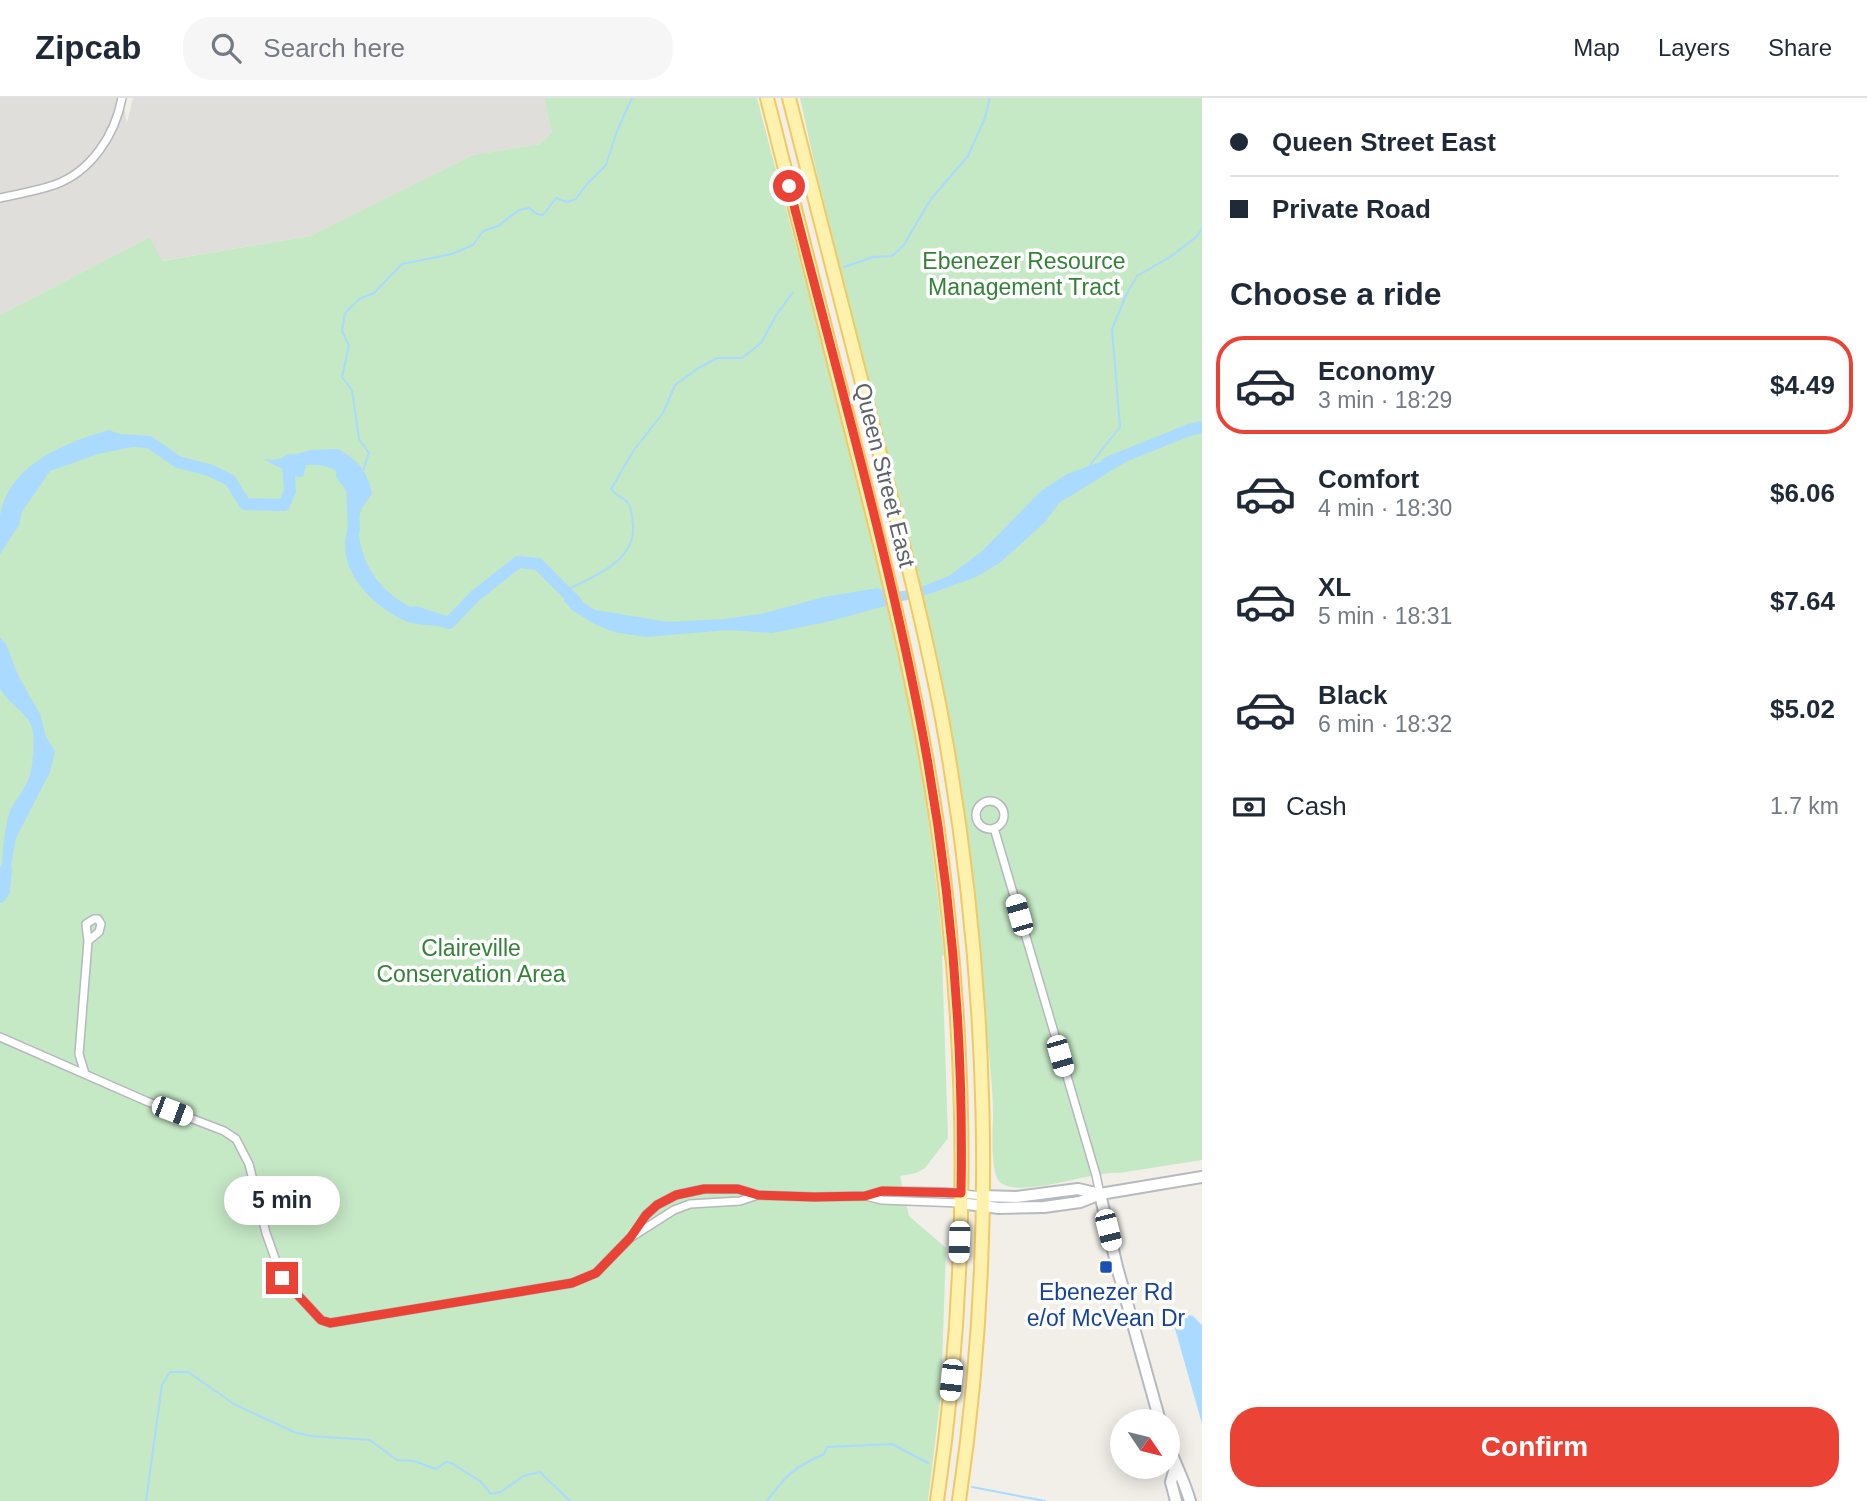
<!DOCTYPE html>
<html lang="en">
<head>
<meta charset="utf-8">
<style>
  :root { --surface:#fff; --page:#f6f6f7; --text:#1f2937; --muted:#747a83; --line:#e0e1e3; --accent:#ea4335 }
  body { margin:0; font-family:Helvetica,sans-serif; background:var(--page); color:var(--text); height:100vh; display:flex; flex-direction:column; font-size:26px; white-space:nowrap }
  * { box-sizing:border-box; margin:0 }
  p { font-size:23px; color:var(--muted) }
  .icon { flex:none; width:38px; height:38px; fill:none; stroke:currentColor; stroke-width:2; stroke-linecap:round; stroke-linejoin:round }
  .map { position:relative; flex:1; overflow:hidden }
  .sheet { display:flex; flex-direction:column; background:var(--surface); width:665px }
  .sheet>* { flex:none }
  .top-card { display:grid; align-content:center; height:154px; padding:0 28px; background:var(--surface) }
  .needle { width:46px; rotate:125deg }
  .controls { position:absolute; left:1110px; top:1311px; display:grid; gap:14px }
  .controls a { display:grid; place-items:center; width:70px; height:70px; border-radius:50%; background:var(--surface); box-shadow:0 4px 18px #0003; font-size:35px }
  .end { position:absolute; width:32px; height:32px; margin:-16px; border:9px solid #ea4335; background:#fff; box-shadow:0 0 0 4px #fff }
  .from { border-radius:50% }
  .bubble { position:absolute; height:49px; border-radius:24px; background:var(--surface); box-shadow:0 4px 18px #0003; font-size:23px; font-weight:700; line-height:49px; text-align:center }
  .car { position:absolute; width:21px; height:42px; margin:-21px -10px; border-radius:9px; box-shadow:0 0 5px 2px #0007; background:linear-gradient(#fff 24%,#345 0 40%,#fff 0 76%,#345 0 86%,#fff 0) }
  .top-card b { display:flex; align-items:center; gap:24px; height:66px; font-size:26px }
  .top-card b+b { border-top:2px solid var(--line) }
  .top-card i { width:18px; height:18px; background:var(--text) }
  ul { padding:0; list-style:none }
  li { display:flex; align-items:center; gap:21px; height:98px; margin:0 14px 10px; padding:0 14px; border:4px solid transparent; border-radius:28px }
  li div { flex:1 }
  li b { display:block; font-size:26px }
  li em { font-style:normal; font-weight:700 }
  li.on { border-color:var(--accent) }
  li>.icon { width:63px; height:63px; stroke-width:1.5 }
  h2 { padding:0 28px; font-size:32px; line-height:84px }
  .pay { display:flex; align-items:center; gap:18px; height:77px; padding:0 28px; font-size:26px }
  .pay p { margin-inline-start:auto }
  .action { display:flex; gap:14px; margin-top:auto; padding:14px 28px }
  .action a { flex:1; height:80px; border-radius:28px; background:var(--accent); color:#fff; font-size:28px; font-weight:700; line-height:80px; text-align:center }
  header { display:flex; align-items:center; gap:42px; box-sizing:border-box; height:98px; padding:0 35px; background:var(--surface); border-bottom:2px solid var(--line) }
  header strong { font-size:33px }
  nav { display:flex; gap:38px; margin-inline-start:auto; font-size:24px }
  .search { width:490px; height:63px; background:var(--page); display:flex; align-items:center; gap:18px; box-sizing:border-box; padding:0 24px; border-radius:28px; color:var(--muted); font-size:26px }
  main { display:flex; flex:1; min-height:0 }
  .map>svg:first-child { display:block }
  .industrial { fill:#e0deda }
  .green { fill:#c5e8c5 }
  .water { fill:#aadaff }
  .lines { fill:none; stroke-linecap:round; stroke-linejoin:round }
  .stream { stroke:#aadaff; stroke-width:2 }
  .river { stroke:#aadaff; stroke-width:12 }
  .street-casing { stroke:#b5b8bc; stroke-width:10 }
  .secondary-casing { stroke:#b6babf; stroke-width:14 }
  .primary-casing { stroke:#f2c960; stroke-width:16 }
  .street { stroke:#fff; stroke-width:7 }
  .secondary { stroke:#fff; stroke-width:10 }
  .primary { stroke:#fff2af; stroke-width:12 }
  .route { stroke:#ea4335; stroke-width:9 }
  .transit-dot { fill:#1a4fb4; stroke:#fff; stroke-width:2.5 }
  .labels { text-anchor:middle; stroke-width:7; stroke-linejoin:round; paint-order:stroke }
  .park-label { font-size:23px; fill:#348238; stroke:#fff }
  .street-label { font-size:23px; fill:#5f6368; stroke:#fff }
  .transit-label { font-size:23px; fill:#164399; stroke:#fff }
</style>
</head>
<body>
<header>
<strong>Zipcab</strong>
<div class="search"><svg class="icon" aria-label="search" viewBox="0 0 24 24"><circle cx="10" cy="10" r="6"/><path d="M15 15l6 6"/></svg>Search here</div>
<nav><a>Map</a><a>Layers</a><a>Share</a></nav>
</header>
<main>
<div class="map">
<svg width="1202" height="1403" viewBox="0 0 1202 1403">
  <rect width="100%" height="100%" fill="#f1efe8"/>
  <path class="industrial" d="M 0,0 L 122,0 L 127,25 L 133,0 L 544,0 L 552,34 L 540,46 L 473,57 L 310,138 L 161,163 L 150,139 L 0,217 Z"/>
  <path class="green" d="M 544,0 L 757,0 C 806,190 860,378 902,569 C 923,664 934,761 944,857 L 942,858 L 948,1040 L 925,1070 L 916,1075 L 900,1078 L 909,1118 L 946,1150 L 941,1295 L 928,1403 L 0,1403 L 0,217 L 150,139 L 162,163 L 310,138 L 473,57 L 540,46 L 552,34 Z
    M 800,0 L 1202,0 L 1202,1062 L 1119,1075 C 1094,1072 1017,1103 999,1083 C 990,1072 993,1031 993,1016 C 993,985 988,955 986,924 C 982,879 979,834 974,789 C 945,520 856,263 800,0 Z"/>
  <path class="water" d="M 109,332 L 138,343 L 132,349 L 98,356 L 50,373 L 22,414 L 19,427 L 0,456 C 0,444 0,430 0,418 C 9,366 65,345 109,332 Z
    M 338,351 C 357,361 368,374 372,396 L 360,413 C 351,384 340,364 306,367 L 303,379 L 298,379 L 263,361 L 274,362 L 311,352 Z
    M 1117,358 L 1132,360 L 1059,405 L 1045,424 L 1001,464 L 976,479 L 935,494 L 831,523 L 772,535 L 728,532 L 645,539 L 614,534 L 596,527 L 572,512 L 564,503 L 565,493 L 595,512 L 668,524 L 724,521 L 761,516 L 824,499 L 878,490 L 888,495 L 916,491 L 949,478 L 982,453 L 1041,393 L 1067,376 Z
    M 353,418 L 358,418 C 356,479 398,514 455,523 L 452,527 C 436,528 413,528 399,520 C 361,499 330,460 353,418 Z
    M 0,539 L 6,546 L 18,577 L 40,616 L 46,639 L 55,653 L 50,674 L 16,740 L 8,783 L 4,788 C 0,771 4,730 10,713 C 15,702 24,692 29,680 C 33,670 36,637 31,627 C 25,613 7,605 0,590 Z
    M 1188,1217 L 1193,1218 L 1202,1227 L 1202,1326 L 1174,1227 L 1177,1219 Z"/>
  <g class="lines">
    <path class="stream" d="M 844,169 L 873,159 L 892,158 L 903,148 L 931,101 L 968,58 L 985,20 L 990,0
      M 363,372 L 369,355 L 359,341 L 352,292 L 342,279 L 349,248 L 342,233 L 345,215 L 359,201 L 374,195 L 402,166 L 452,156 L 473,147 L 483,133 L 498,128 L 519,112 L 529,110 L 537,116 L 543,117 L 556,100 L 567,104 L 576,101 L 587,86 L 606,67 L 617,33 L 632,0
      M 1086,372 L 1120,329 L 1112,231 L 1127,195 L 1137,178 L 1170,159 L 1196,139 L 1202,131
      M 358,418 L 360,413
      M 565,493 C 592,479 636,464 633,427 C 632,421 632,410 628,405 C 624,400 615,397 611,391 L 634,352 L 663,315 L 675,287 L 697,271 L 717,260 L 742,260 L 761,245 L 777,216 L 793,194
      M 972,1389 L 1045,1403
      M 146,1403 L 162,1287 L 170,1274 L 188,1274 L 234,1306 L 294,1334 L 311,1338 L 370,1342 L 397,1362 L 414,1363 L 436,1371 L 446,1364 L 451,1365 L 480,1383 L 491,1396 L 501,1394 L 523,1378 L 540,1374 L 570,1403
      M 767,1403 C 787,1376 793,1370 824,1356 L 827,1349 L 892,1346 L 928,1365"/>
    <path class="river" d="M 122,342 L 149,344 L 178,364 L 209,372 L 230,382 L 245,406 L 284,407 L 290,393 L 288,363 L 291,362
      M 1107,365 L 1189,332 L 1202,329
      M 342,377 L 352,390 L 354,432
      M 415,514 L 449,525 L 475,498 L 518,464 L 538,466 L 576,504
      M 0,799 L 4,793 L 6,771"/>
    <defs>
      <path id="street" d="M 0,100 C 18,96 36,93 54,87 C 91,74 115,37 122,0
        M976 717a14 14 0 1 1 28 0a14 14 0 1 1-28 0Z
        M 994,730 L 1096,1077 L 1100,1096
        M 0,939 L 146,1003 L 224,1033 L 236,1041 L 249,1066 L 266,1135 L 282,1180 L 321,1222 L 330,1225 L 572,1185 L 596,1175 L 630,1140 L 674,1112 L 690,1106 L 740,1103 L 758,1097
        M 85,976 L 79,956 L 88,843 L 99,834 L 101,826 L 98,821 L 94,821 L 86,826 L 88,843
        M 866,1098 L 882,1102 L 960,1105
        M 633,1137 L 646,1117 L 657,1107 L 676,1097 L 704,1091 L 738,1091 L 758,1097 L 814,1099 L 865,1098 L 882,1093 L 945,1094 L 982,1098"/>
      <path id="secondary" d="M 1100,1096 L 1117,1169 L 1160,1323
        M 982,1098 L 1016,1099 L 1078,1091 L 1100,1096
        M 960,1105 L 999,1110 L 1044,1109 L 1080,1104 L 1100,1096 L 1202,1079
        M 1167,1343 C 1174,1364 1184,1382 1190,1403
        M 1175,1370 L 1171,1384 L 1176,1403"/>
      <path id="primary" d="M 767,0 C 796,116 826,231 855,347 C 887,472 918,597 937,725 C 969,949 970,1179 937,1403
        M 789,0 C 818,113 847,227 876,340 C 900,435 925,530 943,626 C 989,880 997,1147 959,1403"/>
    </defs>
    <use href="#street" class="street-casing"/>
    <use href="#secondary" class="secondary-casing"/>
    <use href="#primary" class="primary-casing"/>
    <use href="#street" class="street"/>
    <use href="#secondary" class="secondary"/>
    <use href="#primary" class="primary"/>
  </g>
  <g class="lines">
    <path class="route" d="M 282,1180 L 321,1222 L 330,1225 L 572,1185 L 596,1175 L 630,1140 L 646,1117 L 657,1107 L 676,1097 L 704,1091 L 738,1091 L 758,1097 L 814,1099 L 865,1098 L 882,1093 L 961,1095 C 964,938 950,777 920,622 C 885,442 834,265 789,88"/>
  </g>
  <rect class="transit-dot" x="1099" y="1162" width="14" height="14" rx="3.5"/>
  <g class="labels">
    <g class="park-label">
      <text x="1024" y="171">Ebenezer Resource<tspan x="1024" dy="26">Management Tract</tspan></text>
      <text x="471" y="858">Claireville<tspan x="471" dy="26">Conservation Area</tspan></text>
    </g>
    <g class="street-label">
      <text transform="translate(885 377) rotate(76)" y="8">Queen Street East</text>
    </g>
    <g class="transit-label">
      <text x="1106" y="1202">Ebenezer Rd<tspan x="1106" dy="26">e/of McVean Dr</tspan></text>
    </g>
  </g>
</svg>
<div class="controls">
<a><svg class="needle" viewBox="-14 -14 28 28"><path d="M0-13l5 13h-10z" fill="#e53935"/><path d="M0 13l5-13h-10z" fill="#747a83"/></svg></a>
</div>
<i class="end from" style="left:789px;top:88px"></i>
<i class="end" style="left:282px;top:1180px"></i>
<div class="bubble" style="left:224px;top:1078px;width:116px">5 min</div>
<i class="car" style="left:1019px;top:817px;rotate:344deg"></i>
<i class="car" style="left:1060px;top:958px;rotate:164deg"></i>
<i class="car" style="left:172px;top:1013px;rotate:111deg"></i>
<i class="car" style="left:1108px;top:1132px;rotate:166deg"></i>
<i class="car" style="left:959px;top:1144px;rotate:182deg"></i>
<i class="car" style="left:951px;top:1282px;rotate:186deg"></i>
</div>
<section class="sheet">
<div class="top-card">
<b><i class="from"></i>Queen Street East</b>
<b><i></i>Private Road</b>
</div>
<h2>Choose a ride</h2>
<ul>
<li class="on"><svg class="icon" aria-label="car" viewBox="0 0 24 24"><path d="M5 17H2v-5l4-1 3-4h7l3 4 3 1v5h-3M9 17h6M6 11h13"/><circle cx="7" cy="17" r="2"/><circle cx="17" cy="17" r="2"/></svg><div><b>Economy</b><p>3 min · 18:29</p></div><em>$4.49</em></li>
<li><svg class="icon" aria-label="car" viewBox="0 0 24 24"><path d="M5 17H2v-5l4-1 3-4h7l3 4 3 1v5h-3M9 17h6M6 11h13"/><circle cx="7" cy="17" r="2"/><circle cx="17" cy="17" r="2"/></svg><div><b>Comfort</b><p>4 min · 18:30</p></div><em>$6.06</em></li>
<li><svg class="icon" aria-label="car" viewBox="0 0 24 24"><path d="M5 17H2v-5l4-1 3-4h7l3 4 3 1v5h-3M9 17h6M6 11h13"/><circle cx="7" cy="17" r="2"/><circle cx="17" cy="17" r="2"/></svg><div><b>XL</b><p>5 min · 18:31</p></div><em>$7.64</em></li>
<li><svg class="icon" aria-label="car" viewBox="0 0 24 24"><path d="M5 17H2v-5l4-1 3-4h7l3 4 3 1v5h-3M9 17h6M6 11h13"/><circle cx="7" cy="17" r="2"/><circle cx="17" cy="17" r="2"/></svg><div><b>Black</b><p>6 min · 18:32</p></div><em>$5.02</em></li>
</ul>
<div class="pay"><svg class="icon" aria-label="cash" viewBox="0 0 24 24"><path d="M3 7h18v10H3z"/><circle cx="12" cy="12" r="2"/></svg>Cash<p>1.7 km</p></div>
<div class="action"><a>Confirm</a></div>
</section>
</main>
</body>
</html>
